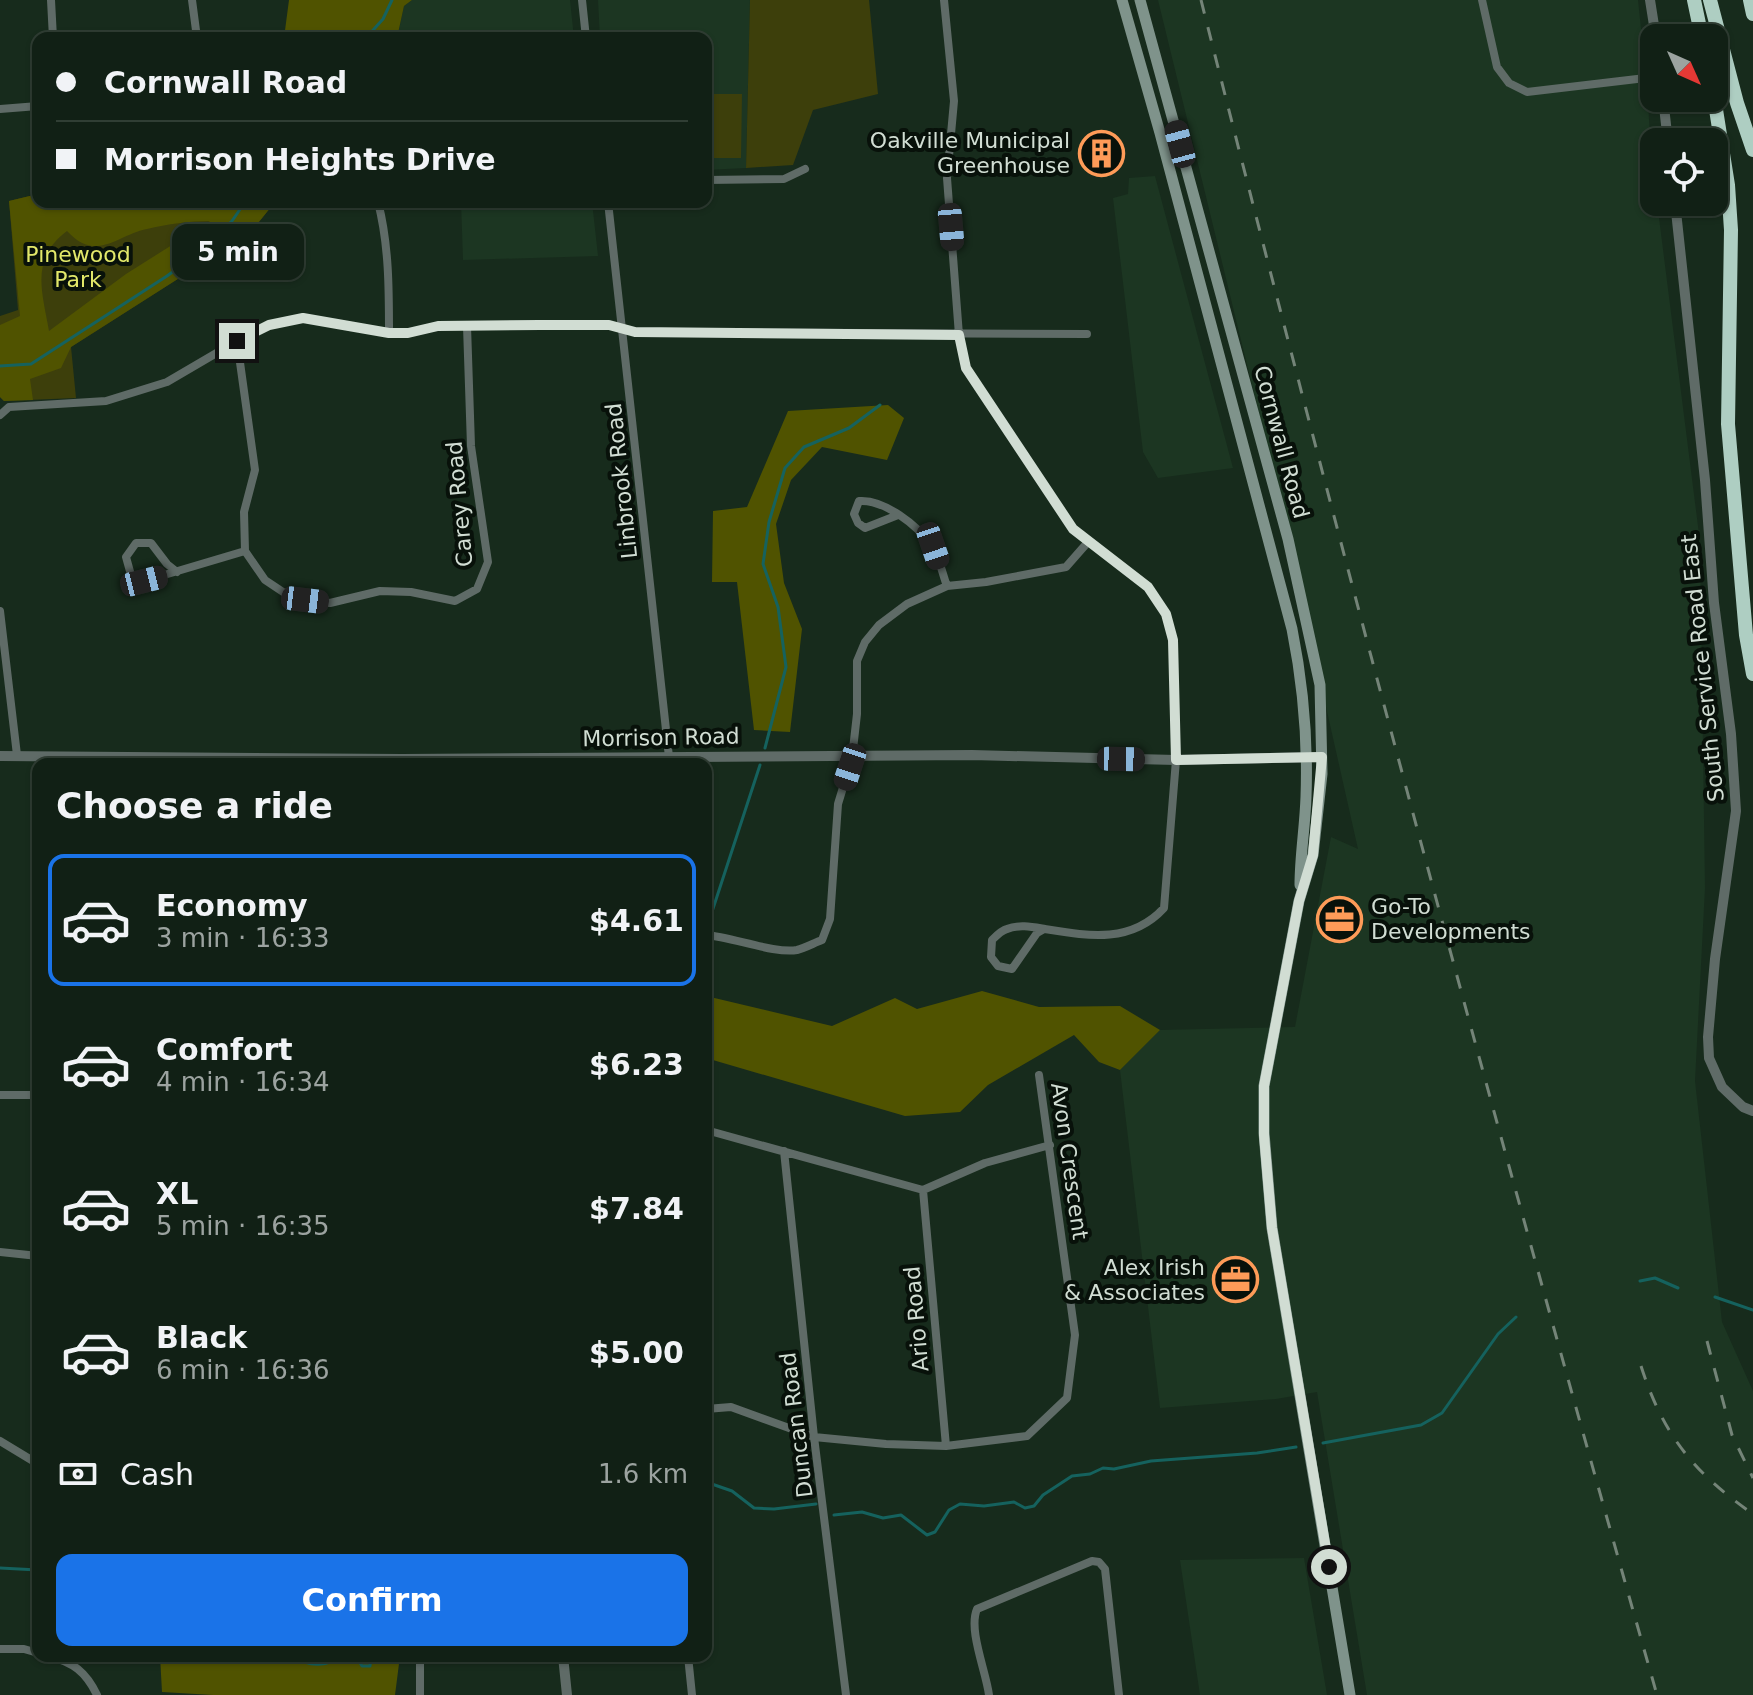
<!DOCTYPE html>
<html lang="en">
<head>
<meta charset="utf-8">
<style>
  :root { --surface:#112015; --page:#1a281e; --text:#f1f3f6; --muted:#9ca3a0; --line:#303e34; --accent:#1a73e8 }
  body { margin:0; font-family:"DejaVu Sans",sans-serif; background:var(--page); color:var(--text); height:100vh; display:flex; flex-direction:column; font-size:30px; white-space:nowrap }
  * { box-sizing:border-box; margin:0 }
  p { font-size:26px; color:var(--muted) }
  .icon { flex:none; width:44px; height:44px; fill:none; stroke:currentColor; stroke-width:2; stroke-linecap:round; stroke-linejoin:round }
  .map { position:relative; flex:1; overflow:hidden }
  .side { position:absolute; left:32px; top:758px; width:680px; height:904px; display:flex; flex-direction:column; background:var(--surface); border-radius:16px; box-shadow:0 2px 6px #0004,0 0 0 2px var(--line) }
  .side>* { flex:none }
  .banner { position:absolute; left:32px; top:32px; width:680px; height:176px; border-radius:16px; box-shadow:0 2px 6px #0004,0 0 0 2px var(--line); display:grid; align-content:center; height:176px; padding:0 24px; background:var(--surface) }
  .needle { width:52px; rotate:135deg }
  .controls { position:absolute; left:1640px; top:24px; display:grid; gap:16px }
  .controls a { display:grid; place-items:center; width:88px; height:88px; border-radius:16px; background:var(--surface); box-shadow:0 2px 6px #0004,0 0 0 2px var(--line); font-size:40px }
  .end { position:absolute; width:36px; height:36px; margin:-18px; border:10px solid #d1ddd3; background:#111; box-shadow:0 0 0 4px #111 }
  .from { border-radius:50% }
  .bubble { position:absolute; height:56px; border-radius:16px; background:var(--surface); box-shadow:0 2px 6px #0004,0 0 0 2px var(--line); font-size:26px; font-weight:700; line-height:56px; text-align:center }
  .car { position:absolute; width:24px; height:48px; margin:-24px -12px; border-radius:10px; box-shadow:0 0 6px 2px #0007; background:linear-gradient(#222 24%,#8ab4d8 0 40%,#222 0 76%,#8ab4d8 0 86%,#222 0) }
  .banner b { display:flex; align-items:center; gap:28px; height:76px; font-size:30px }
  .banner b+b { border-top:2px solid var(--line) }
  .banner i { width:20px; height:20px; background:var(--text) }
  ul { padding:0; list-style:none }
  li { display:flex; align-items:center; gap:24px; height:132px; margin:0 16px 12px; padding:0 8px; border:4px solid transparent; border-radius:16px }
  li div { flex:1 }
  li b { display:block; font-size:30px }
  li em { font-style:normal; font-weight:700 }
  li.current { border-color:var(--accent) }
  li>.icon { width:72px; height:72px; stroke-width:1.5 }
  h2 { padding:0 24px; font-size:36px; line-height:96px }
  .pay { display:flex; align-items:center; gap:20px; height:88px; padding:0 24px; font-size:30px }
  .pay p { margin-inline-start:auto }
  .action { display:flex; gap:16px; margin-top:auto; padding:16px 24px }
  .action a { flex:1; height:92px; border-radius:16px; background:var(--accent); color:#fff; font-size:32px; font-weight:700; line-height:92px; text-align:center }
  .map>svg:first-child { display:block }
  .built { fill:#1c3622 }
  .green { fill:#3d3f0b }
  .forest { fill:#505300; fill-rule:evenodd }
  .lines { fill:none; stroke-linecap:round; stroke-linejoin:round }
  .stream { stroke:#15625e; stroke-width:3 }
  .minor { stroke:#5f6b67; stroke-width:8 }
  .tertiary { stroke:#5f6b67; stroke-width:10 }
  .secondary { stroke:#7f938b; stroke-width:11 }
  .motorway { stroke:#aecec2; stroke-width:14 }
  .rail { stroke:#748478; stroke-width:3; stroke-dasharray:14 14; stroke-linecap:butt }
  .route { stroke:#d1ddd3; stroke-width:10 }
  .labels { text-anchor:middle; stroke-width:8; stroke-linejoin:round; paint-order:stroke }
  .poi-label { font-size:22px; fill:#d1ddd3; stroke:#08110a; text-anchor:end }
  .park-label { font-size:22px; fill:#e2e86a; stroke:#08110a }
  .street-label { font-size:22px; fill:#d1ddd3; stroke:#08110a }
</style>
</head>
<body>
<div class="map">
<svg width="1753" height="1695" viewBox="0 0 1753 1695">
  <rect width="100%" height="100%" fill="#172b1c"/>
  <path class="built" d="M 412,0 L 570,0 L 574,38 L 397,38 L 404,6 Z
    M 598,0 L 750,0 L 746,168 L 706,170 L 706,38 L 600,38 Z
    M 1158,0 L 1638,0 L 1647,86 L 1654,202 L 1657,202 L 1700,542 L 1705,888 L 1695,1081 L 1722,1322 L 1753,1391 L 1753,1695 L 1367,1695 L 1317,1392 L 1276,1399 L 1160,1408 L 1120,1070 L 1160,1030 L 1295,1027 L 1331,837 L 1358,849 L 1272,467 Z
    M 1155,176 L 1233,468 L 1158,478 L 1143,452 L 1113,198 L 1128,194 L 1129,178 Z
    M 461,202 L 592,202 L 598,256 L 463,260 Z
    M 1304,1558 L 1327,1695 L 1200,1695 L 1180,1560 Z"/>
  <path class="green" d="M 750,0 L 869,0 L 878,94 L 813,110 L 793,165 L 746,168 Z
    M 708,94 L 742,94 L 741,158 L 708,158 Z
    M 38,194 L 38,202 L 275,202 L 250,233 L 71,347 L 76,398 L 4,401 L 0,397 L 0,316 L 18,310 L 9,201 Z"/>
  <path class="forest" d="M 289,0 L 412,0 L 404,6 L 397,38 L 284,38 Z
    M 38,194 L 38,202 L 275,202 L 250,233 L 71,347 L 61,368 L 30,379 L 33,400 L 4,401 L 0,397 L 0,325 L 20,316 L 9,201 ZM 210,221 L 126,274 L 49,331 C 42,291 30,259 67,231 C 96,263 117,235 147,229 C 167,224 190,221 210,221 Z
    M 888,405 L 904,418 L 887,460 L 822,447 L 791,480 L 776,524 L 784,583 L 802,629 L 790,732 L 754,730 L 737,582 L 712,582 L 713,511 L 747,507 L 788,411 Z
    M 982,991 L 1039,1007 L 1120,1006 L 1160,1030 L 1120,1070 L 1099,1062 L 1074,1035 L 988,1085 L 960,1112 L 905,1116 L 706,1058 L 706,996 L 832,1026 L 895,998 L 917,1009 Z
    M 160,1656 L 400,1656 L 395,1695 L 213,1695 L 162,1692 Z"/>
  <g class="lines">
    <path class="stream" d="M 366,38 L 383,19 L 392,0
      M 0,366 L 31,364 L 167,276 L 204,249 L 232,221 L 245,202
      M 765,748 L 786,667 L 778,607 L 763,564 L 769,522 L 785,468 L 804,447 L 849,428 L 880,405
      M 707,927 L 760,765
      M 1640,1281 L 1655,1278 L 1678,1288
      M 1715,1297 L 1753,1310
      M 1323,1443 L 1421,1425 L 1442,1413 L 1498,1334 L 1516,1317
      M 706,1482 L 732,1491 L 754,1508 L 774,1509 L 816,1504
      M 834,1515 L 862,1512 L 883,1518 L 901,1515 L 927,1535 L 935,1532 L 949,1510 L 960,1504 L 984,1506 L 1014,1502 L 1025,1508 L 1034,1506 L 1043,1495 L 1072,1476 L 1090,1474 L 1103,1468 L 1114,1469 L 1151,1461 L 1257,1453 L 1296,1447
      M 0,1568 L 38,1570
      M 296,1656 C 308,1668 329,1666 342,1656
      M 356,1656 L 362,1666 L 370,1666 L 371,1656"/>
    <path class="minor" d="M 51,0 L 53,38
      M 192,0 L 197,38
      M 582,0 L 586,38
      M 944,0 L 954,101 L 947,178 L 959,335 L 966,368 L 1073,529 L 1148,587 L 1166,614 L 1173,640 L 1176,760 L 1164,908 C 1131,944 1088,936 1045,929 C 1033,927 1019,924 1007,929 C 1002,930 996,936 992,940 L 991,957 L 998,966 L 1012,969 L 1037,933 L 1044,929
      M 1482,0 L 1497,67 L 1509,83 L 1527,92 L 1654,77
      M 0,109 L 38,106
      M 706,180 L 784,179 L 805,169
      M 378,202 C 389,245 389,289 389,333
      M 608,202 L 669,757
      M 237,341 L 255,470 L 244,512 L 245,551 L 265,580 L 283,592 L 305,600 L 330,603 L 380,591 L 411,592 L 455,601 L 477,589 L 488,562 L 471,446 L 467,326
      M 0,415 L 9,407 L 106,401 L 167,382 L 237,341 L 269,325 L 303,318 L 389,333 L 408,333 L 438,326 L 540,325 L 609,325 L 635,332 L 1087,334
      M 898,515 L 865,528 L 858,523 L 854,514 L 859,501 C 884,499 917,525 931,545 C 939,555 942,573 947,586
      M 177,572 L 167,564 L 151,543 L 136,543 L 126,557 L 131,575 L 144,581 L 245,551
      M 0,611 L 17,755
      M 706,935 C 732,937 775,954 797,950 C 805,948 814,943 822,940 L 830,919 L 838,804 L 852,758 L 857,714 L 857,661 L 865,642 L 879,625 L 907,604 L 947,586 L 986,582 L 1066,567 L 1088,542
      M 0,1095 L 38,1095
      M 706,1130 L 923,1190 L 985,1163 L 1050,1145
      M 784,1151 L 814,1437 L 846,1695
      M 923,1190 L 946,1446
      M 0,1252 L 38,1256
      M 706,1409 L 731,1407 L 814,1437 L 886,1444 L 946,1446 L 1027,1436 L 1067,1398 L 1075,1335 L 1039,1075
      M 0,1441 L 38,1464
      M 0,1649 L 24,1649 L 38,1653
      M 49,1656 C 73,1662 86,1672 97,1695
      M 688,1656 L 692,1695
      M 420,1695 L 420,1656
      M 989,1695 C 986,1671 968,1630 977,1609 L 1092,1561 L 1099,1562 L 1105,1569 L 1119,1695"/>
    <path class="tertiary" d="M 1650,0 L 1656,38
      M 1663,98 L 1668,142
      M 1675,202 L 1705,480 L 1714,603 L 1731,734 L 1736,811 L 1715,959 L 1708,1037 L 1709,1058 L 1722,1087 L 1743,1107 L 1753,1111
      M 0,756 L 402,759 L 972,755 L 1176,760 L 1322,757
      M 563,1656 L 567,1695"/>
    <path class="secondary" d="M 1122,0 L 1160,133 L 1292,629 C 1303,684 1308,741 1306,797 C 1305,827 1300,856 1300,885
      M 1140,0 L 1288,539 L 1320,685 L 1322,774 L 1313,855 L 1299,901 L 1264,1086 L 1264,1133 L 1272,1228 L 1350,1695"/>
    <path class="motorway" d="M 1694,0 L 1702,38
      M 1710,0 L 1737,103 L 1753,150
      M 1750,0 L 1753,14
      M 1714,97 L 1728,185 L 1731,230 L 1728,424 L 1746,635 L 1753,674"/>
    <path class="rail" d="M 1201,0 C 1344,567 1497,1132 1657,1695
      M 1707,1341 L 1732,1435 L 1753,1478
      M 1641,1366 C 1663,1435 1694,1473 1753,1514"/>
  </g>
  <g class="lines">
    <path class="route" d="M 237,341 L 269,325 L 303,318 L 389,333 L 408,333 L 438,326 L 540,325 L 609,325 L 635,332 L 959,335 L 966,368 L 1073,529 L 1148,587 L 1166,614 L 1173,640 L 1176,760 L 1322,757 L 1313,855 L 1299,901 L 1264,1086 L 1264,1135 L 1272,1228 L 1329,1567"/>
  </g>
  <defs>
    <symbol id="building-ring" viewBox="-11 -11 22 22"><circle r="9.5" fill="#08110a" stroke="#fe9b58" stroke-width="1.5"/><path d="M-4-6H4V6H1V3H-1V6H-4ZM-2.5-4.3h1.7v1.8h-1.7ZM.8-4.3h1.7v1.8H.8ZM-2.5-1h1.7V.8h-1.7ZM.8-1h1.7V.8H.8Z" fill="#fe9b58"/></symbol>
    <symbol id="office-ring" viewBox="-11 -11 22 22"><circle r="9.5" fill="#08110a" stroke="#fe9b58" stroke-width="1.5"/><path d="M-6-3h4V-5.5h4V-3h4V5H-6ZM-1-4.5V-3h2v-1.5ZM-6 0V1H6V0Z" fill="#fe9b58"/></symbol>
  </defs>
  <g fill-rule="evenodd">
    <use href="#building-ring" x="1076" y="128" width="51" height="51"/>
    <use href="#office-ring" x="1314" y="894" width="51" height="51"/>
    <use href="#office-ring" x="1210" y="1254" width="51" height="51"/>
  </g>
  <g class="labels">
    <g class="poi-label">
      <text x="1070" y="148">Oakville Municipal<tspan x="1070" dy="25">Greenhouse</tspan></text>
      <text x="1371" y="914" text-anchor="start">Go-To<tspan x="1371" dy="25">Developments</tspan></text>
      <text x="1205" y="1275">Alex Irish<tspan x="1205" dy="25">&amp; Associates</tspan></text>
    </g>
    <g class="park-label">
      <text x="78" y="262">Pinewood<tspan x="78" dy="25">Park</tspan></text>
    </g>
    <g class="street-label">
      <text transform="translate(1282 442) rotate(75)" y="8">Cornwall Road</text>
      <text transform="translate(621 481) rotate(-96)" y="8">Linbrook Road</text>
      <text transform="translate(459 504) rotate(-95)" y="8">Carey Road</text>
      <text transform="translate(1702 668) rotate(-96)" y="8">South Service Road East</text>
      <text transform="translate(661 737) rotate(-1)" y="8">Morrison Road</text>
      <text transform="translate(1070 1161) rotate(82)" y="8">Avon Crescent</text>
      <text transform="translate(916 1319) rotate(-95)" y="8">Ario Road</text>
      <text transform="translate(796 1425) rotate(-97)" y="8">Duncan Road</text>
    </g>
  </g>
</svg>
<div class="controls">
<a><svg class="needle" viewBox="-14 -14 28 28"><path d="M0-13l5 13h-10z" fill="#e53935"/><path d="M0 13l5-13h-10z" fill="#9ca3a0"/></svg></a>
<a><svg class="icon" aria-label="locate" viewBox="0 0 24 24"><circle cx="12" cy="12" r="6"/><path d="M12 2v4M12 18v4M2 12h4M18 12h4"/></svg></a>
</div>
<i class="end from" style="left:1329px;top:1567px"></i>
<i class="end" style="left:237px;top:341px"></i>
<div class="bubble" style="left:172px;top:224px;width:132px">5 min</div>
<i class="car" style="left:1180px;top:144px;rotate:345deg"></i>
<i class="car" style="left:951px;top:227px;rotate:175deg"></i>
<i class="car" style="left:933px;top:546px;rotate:161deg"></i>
<i class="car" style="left:144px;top:581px;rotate:76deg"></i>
<i class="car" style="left:305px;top:600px;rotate:97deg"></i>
<i class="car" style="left:1121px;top:759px;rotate:91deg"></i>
<i class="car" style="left:850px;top:767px;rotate:198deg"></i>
<div class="banner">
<b><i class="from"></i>Cornwall Road</b>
<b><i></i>Morrison Heights Drive</b>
</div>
<section class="side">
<h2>Choose a ride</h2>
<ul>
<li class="current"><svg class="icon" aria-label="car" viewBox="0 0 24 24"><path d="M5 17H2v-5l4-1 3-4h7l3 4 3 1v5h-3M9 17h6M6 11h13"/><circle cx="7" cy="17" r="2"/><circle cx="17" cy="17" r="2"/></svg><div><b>Economy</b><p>3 min · 16:33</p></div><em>$4.61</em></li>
<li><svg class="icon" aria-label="car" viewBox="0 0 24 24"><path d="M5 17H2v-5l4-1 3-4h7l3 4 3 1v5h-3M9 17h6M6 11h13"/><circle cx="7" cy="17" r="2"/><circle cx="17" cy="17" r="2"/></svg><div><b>Comfort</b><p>4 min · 16:34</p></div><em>$6.23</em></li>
<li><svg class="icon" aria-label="car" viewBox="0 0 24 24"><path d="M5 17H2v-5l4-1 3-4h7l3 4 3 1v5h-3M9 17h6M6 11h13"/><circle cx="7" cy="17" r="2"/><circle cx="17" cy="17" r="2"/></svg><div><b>XL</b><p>5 min · 16:35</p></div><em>$7.84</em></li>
<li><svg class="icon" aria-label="car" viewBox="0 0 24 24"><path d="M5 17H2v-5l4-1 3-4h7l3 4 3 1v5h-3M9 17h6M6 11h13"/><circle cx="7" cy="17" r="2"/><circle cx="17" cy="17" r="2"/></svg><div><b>Black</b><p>6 min · 16:36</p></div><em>$5.00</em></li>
</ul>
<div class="pay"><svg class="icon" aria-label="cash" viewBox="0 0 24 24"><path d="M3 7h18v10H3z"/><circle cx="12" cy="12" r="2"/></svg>Cash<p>1.6 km</p></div>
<div class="action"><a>Confirm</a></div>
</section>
</div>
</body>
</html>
